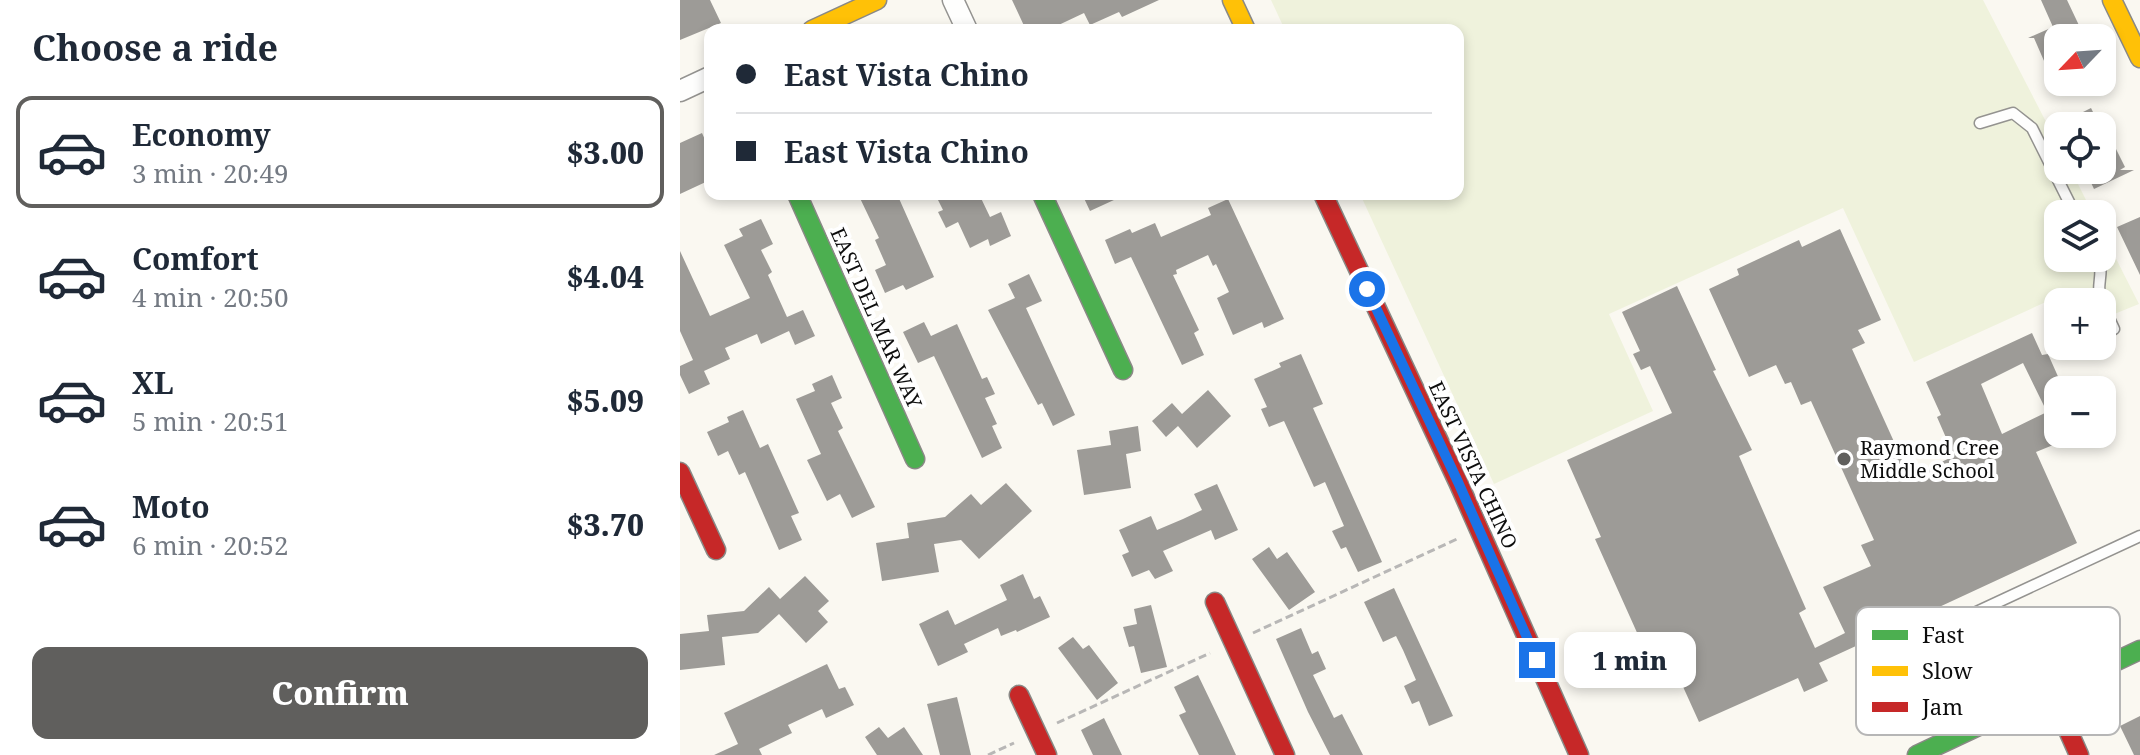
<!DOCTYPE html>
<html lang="en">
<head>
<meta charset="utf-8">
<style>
  :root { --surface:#fff; --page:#f2f2f3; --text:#1f2937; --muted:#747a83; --line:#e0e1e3; --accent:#605f5d }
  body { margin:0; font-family:"Noto Serif",serif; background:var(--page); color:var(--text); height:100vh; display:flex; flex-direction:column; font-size:30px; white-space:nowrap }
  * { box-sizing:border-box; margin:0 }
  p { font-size:26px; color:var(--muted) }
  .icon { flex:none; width:44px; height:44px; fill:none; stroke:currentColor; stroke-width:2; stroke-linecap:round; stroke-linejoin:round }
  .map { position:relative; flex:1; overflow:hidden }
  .panel { display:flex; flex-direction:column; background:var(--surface); width:680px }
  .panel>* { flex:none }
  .hud { position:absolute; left:24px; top:24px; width:760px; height:176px; border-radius:16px; box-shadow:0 4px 12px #0003; display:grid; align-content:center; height:176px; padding:0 32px; background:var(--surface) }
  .needle { width:52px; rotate:245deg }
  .controls { position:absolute; left:1364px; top:24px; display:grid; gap:16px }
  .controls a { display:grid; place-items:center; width:72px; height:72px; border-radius:16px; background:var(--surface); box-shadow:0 4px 12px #0003; font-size:40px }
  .end { position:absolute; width:36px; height:36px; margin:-18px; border:10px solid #1a73e8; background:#fff; box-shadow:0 0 0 4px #fff }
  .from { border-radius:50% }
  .bubble { position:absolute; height:56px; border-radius:16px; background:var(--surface); box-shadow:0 4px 12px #0003; font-size:26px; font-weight:800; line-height:56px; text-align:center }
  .hud b { display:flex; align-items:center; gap:28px; height:76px; font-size:30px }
  .hud b+b { border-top:2px solid var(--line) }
  .hud i { width:20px; height:20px; background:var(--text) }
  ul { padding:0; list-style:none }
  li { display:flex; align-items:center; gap:24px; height:112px; margin:0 16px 12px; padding:0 16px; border:4px solid transparent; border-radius:16px }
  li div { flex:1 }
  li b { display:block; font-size:30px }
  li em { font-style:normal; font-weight:800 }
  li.on { border-color:var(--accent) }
  li>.icon { width:72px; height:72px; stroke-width:1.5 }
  h2 { padding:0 32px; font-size:36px; line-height:96px }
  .cta { display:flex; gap:16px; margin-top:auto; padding:16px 32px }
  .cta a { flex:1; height:92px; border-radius:16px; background:var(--accent); color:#fff; font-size:32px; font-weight:800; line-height:92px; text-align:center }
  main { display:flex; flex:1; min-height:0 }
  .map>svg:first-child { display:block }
  .pitch { fill:#eff2dc }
  .building { fill:#9d9b97; fill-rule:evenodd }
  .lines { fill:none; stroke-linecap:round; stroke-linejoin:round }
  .lane-casing { stroke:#949390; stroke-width:13 }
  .street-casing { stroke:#949390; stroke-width:23 }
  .fast-casing { stroke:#8a8986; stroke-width:21 }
  .slow-casing { stroke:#8a8986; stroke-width:21 }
  .jam-casing { stroke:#8a8986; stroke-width:21 }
  .path { stroke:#b8b7b6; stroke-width:3; stroke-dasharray:8 4; stroke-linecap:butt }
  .lane { stroke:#fefefd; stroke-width:10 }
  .street { stroke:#fefefd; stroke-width:20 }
  .fast { stroke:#4caf50; stroke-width:18 }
  .slow { stroke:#ffc107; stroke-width:18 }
  .jam { stroke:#c62828; stroke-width:18 }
  .route { stroke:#1a73e8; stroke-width:10 }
  .poi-dot { fill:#605f5d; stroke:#fff; stroke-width:3 }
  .labels { text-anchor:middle; stroke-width:8; stroke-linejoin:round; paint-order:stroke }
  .street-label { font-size:20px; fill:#0d0d0d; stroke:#fff }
  .poi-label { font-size:20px; fill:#0d0d0d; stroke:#fff; text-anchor:start }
  .key { fill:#fff; stroke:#b6b6b6; stroke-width:2 }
  .key-label { font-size:22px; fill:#0d0d0d }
</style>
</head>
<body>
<main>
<section class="panel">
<h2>Choose a ride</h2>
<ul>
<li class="on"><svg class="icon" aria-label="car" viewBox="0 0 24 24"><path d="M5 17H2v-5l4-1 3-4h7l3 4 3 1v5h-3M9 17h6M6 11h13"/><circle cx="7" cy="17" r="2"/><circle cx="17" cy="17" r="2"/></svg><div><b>Economy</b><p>3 min · 20:49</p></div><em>$3.00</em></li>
<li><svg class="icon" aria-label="car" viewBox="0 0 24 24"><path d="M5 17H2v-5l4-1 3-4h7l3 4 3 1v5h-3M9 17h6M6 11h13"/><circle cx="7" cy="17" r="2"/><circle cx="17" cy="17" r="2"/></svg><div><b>Comfort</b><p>4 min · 20:50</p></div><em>$4.04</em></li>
<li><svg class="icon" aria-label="car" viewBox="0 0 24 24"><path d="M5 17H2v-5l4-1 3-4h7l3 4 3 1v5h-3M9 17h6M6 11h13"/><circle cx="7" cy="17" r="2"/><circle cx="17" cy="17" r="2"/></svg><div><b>XL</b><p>5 min · 20:51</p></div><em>$5.09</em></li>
<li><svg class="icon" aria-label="car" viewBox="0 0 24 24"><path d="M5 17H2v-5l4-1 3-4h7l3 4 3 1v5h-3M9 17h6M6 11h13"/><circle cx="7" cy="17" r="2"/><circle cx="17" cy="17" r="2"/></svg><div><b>Moto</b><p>6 min · 20:52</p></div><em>$3.70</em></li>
</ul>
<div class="cta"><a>Confirm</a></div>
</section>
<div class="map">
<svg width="1460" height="755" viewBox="0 0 1460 755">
  <rect width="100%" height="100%" fill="#faf8f1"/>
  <path class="pitch" d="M 591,0 L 1303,0 L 1378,145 L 1378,170 L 1391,170 L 1413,214 L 1378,214 L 1378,258 L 1422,258 L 1422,231 L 1459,304 L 1422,319 L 1422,302 L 1382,302 L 1379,296 L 1234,362 L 1163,208 L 929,314 L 973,411 L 814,484 L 680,194 L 778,194 L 778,30 L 605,30 Z"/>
  <path class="building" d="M 0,0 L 30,0 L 41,23 L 0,40 Z
    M 332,0 L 479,0 L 442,17 L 439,12 L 410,25 L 404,13 L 368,30 L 346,30 Z
    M 1361,0 L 1387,0 L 1405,38 L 1378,38 L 1378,93 L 1354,38 L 1348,38 L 1373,27 Z
    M 1411,108 L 1420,126 L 1375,126 Z
    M 22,133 L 30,151 L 30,180 L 0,194 L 0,143 Z
    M 1422,143 L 1424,147 L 1433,143 L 1445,167 L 1440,170 L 1454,170 L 1414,189 L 1405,170 L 1422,170 Z
    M 178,194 L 217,194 L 254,277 L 226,290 L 223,285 L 205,293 L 195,270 L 206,265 L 195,240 L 199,238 Z
    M 255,194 L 299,194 L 310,217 L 321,212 L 331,236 L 310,246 L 308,239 L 290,248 L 278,222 L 266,228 L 258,212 L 263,210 Z
    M 402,194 L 447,194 L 410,211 Z
    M 548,199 L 604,319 L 584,328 L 582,322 L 553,335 L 537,298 L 549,292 L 536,264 L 533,266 L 528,255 L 496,270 L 497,274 L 493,275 L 519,330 L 514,333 L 524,355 L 502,365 L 451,257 L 435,264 L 425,240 L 450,229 L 452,233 L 475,223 L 481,237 L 531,215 L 528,208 Z
    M 1460,217 L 1460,275 L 1437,227 Z
    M 81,219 L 93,244 L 81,250 L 92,272 L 88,275 L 107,317 L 123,310 L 135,336 L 115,345 L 109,331 L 81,344 L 77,334 L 45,348 L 50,359 L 24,371 L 30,384 L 9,394 L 0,375 L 0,366 L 13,360 L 0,331 L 0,251 L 30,316 L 70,298 L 44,245 L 63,236 L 59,229 Z
    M 1160,229 L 1201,320 L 1178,330 L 1185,343 L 1172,349 L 1230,477 L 1274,456 L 1257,417 L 1261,415 L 1246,382 L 1352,333 L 1362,355 L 1368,354 L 1384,390 L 1378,390 L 1378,443 L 1356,452 L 1397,543 L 1257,608 L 1268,634 L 1199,666 L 1189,640 L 1139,663 L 1148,681 L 1124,692 L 1118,678 L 1019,722 L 990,658 L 972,666 L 915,539 L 921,537 L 887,460 L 992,413 L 970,366 L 961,370 L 953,354 L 960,351 L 942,312 L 997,286 L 1036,370 L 1033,371 L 1072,450 L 1059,456 L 1126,609 L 1119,613 L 1135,648 L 1165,633 L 1143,587 L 1191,566 L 1181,545 L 1194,540 L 1131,401 L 1121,405 L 1111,382 L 1105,384 L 1096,365 L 1069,377 L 1029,289 L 1059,275 L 1057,269 L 1119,240 L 1122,247 ZM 1343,363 L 1367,412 L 1322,434 L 1301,384 Z
    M 349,274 L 362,301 L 346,308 L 395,415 L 373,426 L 362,403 L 358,405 L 308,310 L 335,298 L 328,284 Z
    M 244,322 L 251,336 L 277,324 L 302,379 L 307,377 L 315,394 L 305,398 L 317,424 L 312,426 L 322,448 L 302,458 L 254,356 L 238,363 L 223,332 Z
    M 621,354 L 643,404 L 633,408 L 702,562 L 678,572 L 666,547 L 661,549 L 652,531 L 664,526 L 645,482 L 634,487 L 604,421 L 589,427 L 581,409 L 587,407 L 574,379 L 601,367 L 599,363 Z
    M 152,375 L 162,398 L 151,403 L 163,428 L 158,431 L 195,507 L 172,518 L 160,494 L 147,501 L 127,460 L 141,454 L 116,399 L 135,391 L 132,384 Z
    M 528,390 L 551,416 L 517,448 L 498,426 L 486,437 L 472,421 L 492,403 L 502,414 Z
    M 63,410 L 80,448 L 88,444 L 119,513 L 111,516 L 122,540 L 99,550 L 65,472 L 59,475 L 48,451 L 38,456 L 27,432 L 49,422 L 47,417 Z
    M 458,426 L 461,451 L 446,454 L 451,488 L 404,495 L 397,450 L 431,445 L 429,431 Z
    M 326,483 L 352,511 L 299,559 L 281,540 L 254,544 L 259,572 L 202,581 L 196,543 L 229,538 L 227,523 L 265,517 L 291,494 L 301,505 Z
    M 537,484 L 558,530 L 535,540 L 531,530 L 483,551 L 493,571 L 475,579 L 469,570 L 452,577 L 442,555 L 449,552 L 439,530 L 471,516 L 477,530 L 503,519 L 522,510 L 514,494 Z
    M 589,547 L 597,559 L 607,552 L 635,592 L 609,610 L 572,559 Z
    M 343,574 L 354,599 L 360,596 L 370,617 L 337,632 L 336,630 L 321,636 L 318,628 L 284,644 L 288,652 L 258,666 L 239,624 L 268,610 L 275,625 L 308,609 L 327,600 L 320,585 Z
    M 125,576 L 149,601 L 138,611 L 148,622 L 126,643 L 99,614 L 78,633 L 42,637 L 45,665 L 0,670 L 0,634 L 29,631 L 27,615 L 64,611 L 89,587 L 100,599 Z
    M 714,588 L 773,716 L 749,726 L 739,701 L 732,704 L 724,686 L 736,680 L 723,650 L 716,636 L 703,642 L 684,602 Z
    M 471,605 L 487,667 L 461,673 L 454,646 L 449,647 L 443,627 L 457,624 L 454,609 Z
    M 621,628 L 632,654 L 638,651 L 646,669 L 633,675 L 654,718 L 662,714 L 683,755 L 650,755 L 628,712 L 596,639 Z
    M 393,637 L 403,649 L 409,645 L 438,683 L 417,700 L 378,648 Z
    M 147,664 L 159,689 L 165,687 L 174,705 L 146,718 L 142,709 L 108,725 L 112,733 L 79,749 L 82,755 L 34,755 L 58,744 L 44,713 Z
    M 518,675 L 543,727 L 556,755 L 519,755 L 499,715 L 506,712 L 494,687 Z
    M 277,697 L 291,755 L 260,755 L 247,704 Z
    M 1460,716 L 1460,755 L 1454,755 L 1440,726 Z
    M 424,718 L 442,755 L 413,755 L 401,730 Z
    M 199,727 L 208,738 L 224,727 L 243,755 L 197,755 L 185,737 Z"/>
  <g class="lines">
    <defs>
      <path id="lane" d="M 1300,123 L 1333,113 L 1352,128 L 1395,214
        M 1418,258 C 1425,272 1415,287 1421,302
        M 1422,303 L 1434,329
        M 1275,622 L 1460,536"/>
      <path id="street" d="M 273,0 L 287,30
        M 0,91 L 30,77"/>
      <path id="fast" d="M 117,194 L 235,459
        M 362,194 L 443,370
        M 1237,755 L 1460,650"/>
      <path id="slow" d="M 552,0 L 566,30
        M 1432,0 L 1460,58
        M 132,30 L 197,0"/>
      <path id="jam" d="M 643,194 L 778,482 L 899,755
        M 0,472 L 36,550
        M 535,602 L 605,755
        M 1371,692 L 1399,755
        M 339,695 L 367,755"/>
    </defs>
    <use href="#lane" class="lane-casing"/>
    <use href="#street" class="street-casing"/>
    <use href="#fast" class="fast-casing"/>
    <use href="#slow" class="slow-casing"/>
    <use href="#jam" class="jam-casing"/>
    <path class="path" d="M 573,633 L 777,539
      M 377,723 L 530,653
      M 308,755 L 334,743"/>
    <use href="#lane" class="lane"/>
    <use href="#street" class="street"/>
    <use href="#fast" class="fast"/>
    <use href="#slow" class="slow"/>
    <use href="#jam" class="jam"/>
  </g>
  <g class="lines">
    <path class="route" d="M 687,289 L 778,482 L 857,660"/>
  </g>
  <circle class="poi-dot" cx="1164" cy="459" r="8"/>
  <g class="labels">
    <g class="street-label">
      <text transform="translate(196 318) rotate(66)" y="7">EAST DEL MAR WAY</text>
      <text transform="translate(793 465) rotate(65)" y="7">EAST VISTA CHINO</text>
    </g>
    <g class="poi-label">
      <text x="1180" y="455">Raymond Cree<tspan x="1180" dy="23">Middle School</tspan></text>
    </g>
  </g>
  <rect x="1176" y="607" width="264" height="128" rx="12" class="key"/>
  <rect x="1192" y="630" width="36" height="10" fill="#4caf50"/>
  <rect x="1192" y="666" width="36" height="10" fill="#ffc107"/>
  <rect x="1192" y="702" width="36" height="10" fill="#c62828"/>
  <g class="key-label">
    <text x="1242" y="643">Fast</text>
    <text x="1242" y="679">Slow</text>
    <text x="1242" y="715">Jam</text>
  </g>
</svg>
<div class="controls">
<a><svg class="needle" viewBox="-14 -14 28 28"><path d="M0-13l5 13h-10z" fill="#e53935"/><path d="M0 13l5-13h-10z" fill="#747a83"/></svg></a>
<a><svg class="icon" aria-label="locate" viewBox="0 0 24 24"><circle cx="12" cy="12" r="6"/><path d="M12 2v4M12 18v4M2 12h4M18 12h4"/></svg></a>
<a><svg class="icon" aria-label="layers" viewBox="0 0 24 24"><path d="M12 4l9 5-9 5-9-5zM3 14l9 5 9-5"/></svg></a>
<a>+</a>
<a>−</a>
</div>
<i class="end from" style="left:687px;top:289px"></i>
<i class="end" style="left:857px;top:660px"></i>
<div class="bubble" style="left:884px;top:632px;width:132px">1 min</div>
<div class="hud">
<b><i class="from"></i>East Vista Chino</b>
<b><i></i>East Vista Chino</b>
</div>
</div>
</main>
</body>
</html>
